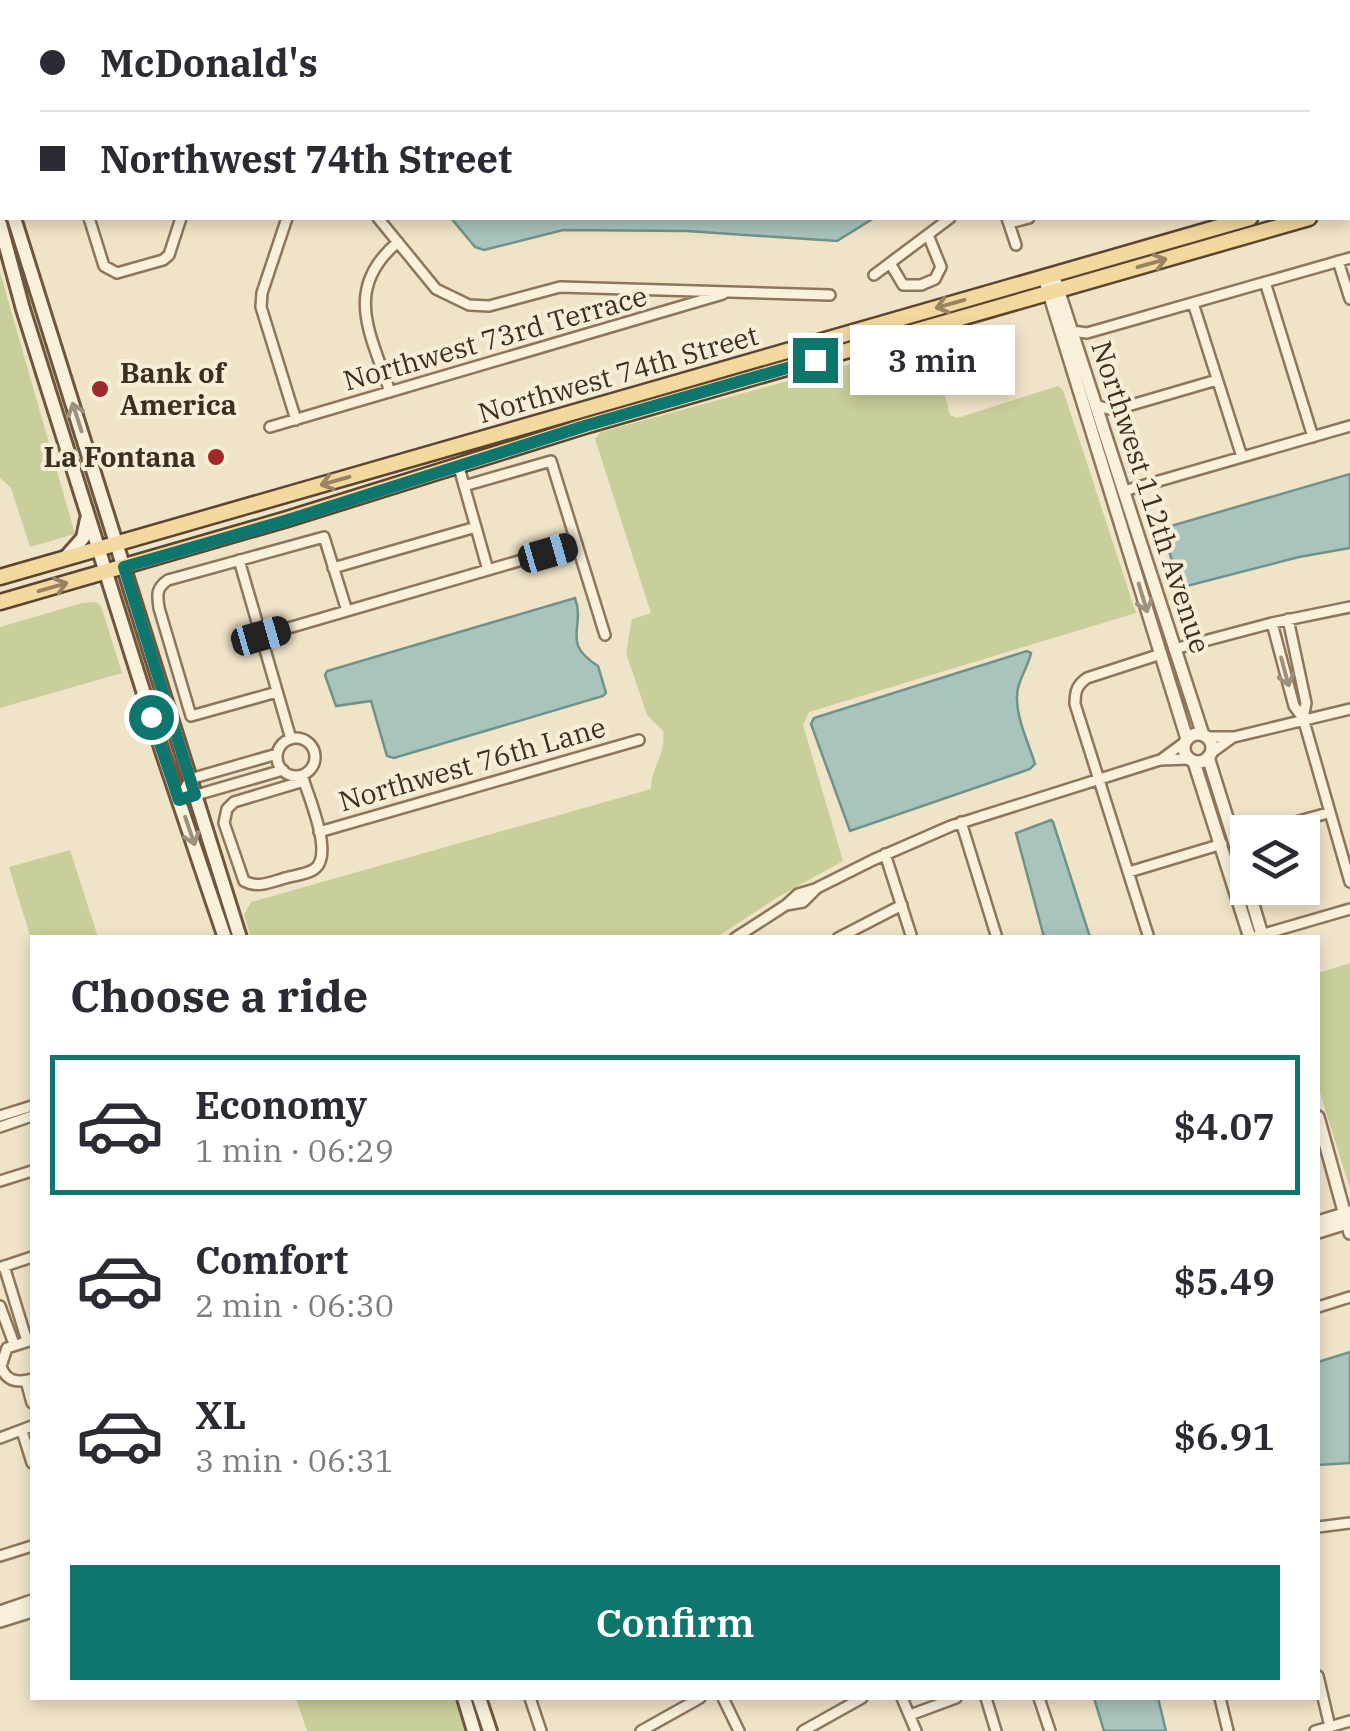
<!DOCTYPE html>
<html lang="en">
<head>
<meta charset="utf-8">
<style>
  :root { --surface:#fff; --page:#f7f7f7; --text:#2b2b33; --muted:#7c7c81; --line:#e1e1e2; --accent:#0f766e }
  body { margin:0; font-family:"IBM Plex Serif",serif; background:var(--page); color:var(--text); height:100vh; display:flex; flex-direction:column; font-size:38px; white-space:nowrap }
  * { box-sizing:border-box; margin:0 }
  p { font-size:32px; color:var(--muted) }
  .icon { flex:none; width:55px; height:55px; fill:none; stroke:currentColor; stroke-width:2; stroke-linecap:round; stroke-linejoin:round }
  .map { position:relative; flex:1; overflow:hidden }
  .drawer { position:absolute; left:30px; top:935px; width:1290px; height:765px; display:flex; flex-direction:column; background:var(--surface); border-radius:0px; box-shadow:0 5px 15px #0003 }
  .drawer>* { flex:none }
  .banner { position:absolute; left:0px; top:0px; width:1350px; height:220px; box-shadow:0 5px 15px #0003; display:grid; align-content:center; height:220px; padding:0 40px; background:var(--surface) }
  .fabs { position:absolute; left:1230px; top:815px; display:grid; gap:20px }
  .fabs a { display:grid; place-items:center; width:90px; height:90px; border-radius:0px; background:var(--surface); box-shadow:0 5px 15px #0003; font-size:50px }
  .end { position:absolute; width:45px; height:45px; margin:-22px; border:12px solid #0f766e; background:#fff; box-shadow:0 0 0 5px #fff }
  .from { border-radius:50% }
  .bubble { position:absolute; height:70px; border-radius:0px; background:var(--surface); box-shadow:0 5px 15px #0003; font-size:32px; font-weight:600; line-height:70px; text-align:center }
  .car { position:absolute; width:30px; height:60px; margin:-30px -15px; border-radius:12px; box-shadow:0 0 8px 2px #0007; background:linear-gradient(#222 24%,#8ab4d8 0 40%,#222 0 76%,#8ab4d8 0 86%,#222 0) }
  .banner b { display:flex; align-items:center; gap:35px; height:95px; font-size:38px }
  .banner b+b { border-top:2px solid var(--line) }
  .banner i { width:25px; height:25px; background:var(--text) }
  ul { padding:0; list-style:none }
  li { display:flex; align-items:center; gap:30px; height:140px; margin:0 20px 15px; padding:0 20px; border:5px solid transparent; border-radius:0px }
  li div { flex:1 }
  li b { display:block; font-size:38px }
  li em { font-style:normal; font-weight:600 }
  li.current { border-color:var(--accent) }
  li>.icon { width:90px; height:90px; stroke-width:1.5 }
  h2 { padding:0 40px; font-size:45px; line-height:120px }
  .button { display:flex; gap:20px; margin-top:auto; padding:20px 40px }
  .button a { flex:1; height:115px; border-radius:0px; background:var(--accent); color:#fff; font-size:40px; font-weight:600; line-height:115px; text-align:center }
  .map>svg:first-child { display:block }
  .green { fill:#c9cf9b }
  .water { fill:#a9c4bc; stroke:#6f938a; stroke-width:2.5 }
  .lines { fill:none; stroke-linecap:round; stroke-linejoin:round }
  .minor-casing { stroke:#8d765c; stroke-width:14 }
  .tertiary-casing { stroke:#8d765c; stroke-width:16 }
  .secondary-casing { stroke:#6f573f; stroke-width:18 }
  .primary-casing { stroke:#5b4430; stroke-width:19 }
  .minor { stroke:#faf1dc; stroke-width:9 }
  .tertiary { stroke:#faf1dc; stroke-width:11 }
  .secondary { stroke:#faf1dc; stroke-width:12 }
  .primary { stroke:#f3d9a0; stroke-width:14 }
  .oneway { stroke:#988460 }
  .oneway2 { stroke:#9c907e }
  .route { stroke:#0f766e; stroke-width:12 }
  .poi-dot { fill:#9e2a2b; stroke:#f7eed8; stroke-width:4 }
  .labels { text-anchor:middle; stroke-width:8; stroke-linejoin:round; paint-order:stroke }
  .street-label { font-size:28px; fill:#3d2e20; stroke:#f7eed8 }
  .poi-label { font-size:28px; font-weight:bold; fill:#3d2e20; stroke:#f7eed8; text-anchor:start }
</style>
</head>
<body>
<div class="map">
<svg width="1350" height="1731" viewBox="0 0 1350 1731">
  <rect width="100%" height="100%" fill="#f0e4c8"/>
  <path class="green" d="M 0,272 L 75,534 L 30,547 L 11,488 L 0,478 Z
    M 931,342 L 950,415 L 957,418 L 1058,386 L 1063,390 L 1136,613 L 809,712 L 803,725 L 843,861 L 778,897 L 717,937 L 251,937 L 244,915 L 251,902 L 651,789 C 651,765 666,757 663,731 L 647,715 L 626,653 L 632,619 L 651,613 L 595,439 L 601,432 Z
    M 96,602 L 101,606 L 122,673 L 0,708 L 0,627 L 82,603 Z
    M 70,850 L 98,937 L 32,938 L 32,942 L 9,867 Z
    M 1350,963 L 1350,1189 L 1318,1086 L 1318,973 Z
    M 296,1698 L 455,1698 L 465,1731 L 307,1731 Z"/>
  <path class="water" d="M 451,218 L 874,218 L 837,241 L 687,231 L 563,230 L 484,250 L 475,247 Z
    M 1350,474 L 1350,548 L 1299,557 L 1187,586 L 1179,583 L 1163,532 L 1164,528 Z
    M 575,598 C 586,628 560,642 598,666 L 606,693 L 603,696 L 394,758 L 387,756 L 371,701 L 336,706 L 325,675 L 327,671 Z
    M 1027,651 L 1031,653 C 1028,668 1016,682 1017,699 C 1017,720 1029,744 1035,764 L 1030,769 L 850,831 L 811,724 L 814,718 Z
    M 1051,820 L 1053,822 L 1090,937 L 1044,937 L 1016,833 Z
    M 1350,1352 L 1350,1463 L 1318,1465 L 1318,1362 Z
    M 1094,1698 L 1158,1698 L 1166,1731 L 1104,1731 Z"/>
  <g class="lines">
    <defs>
      <path id="minor" d="M 20,0 L 21,2
        M 174,0 L 176,2
        M 691,0 L 705,2
        M 541,2 L 544,0
        M 640,2 L 643,0
        M 846,2 L 855,0
        M 1249,2 L 1250,0
        M 1348,22 L 1350,21
        M 1348,47 L 1350,46
        M 1348,126 L 1350,126
        M 89,218 L 104,266 L 117,273 L 163,260 L 169,255 L 181,218
        M 287,218 L 262,293 L 261,307 L 296,420
        M 378,218 L 436,289 L 469,305 L 489,306 L 560,287 L 830,295
        M 1007,218 L 1016,245
        M 1009,223 L 1029,218
        M 1338,261 L 1350,299
        M 890,263 L 903,285 L 921,285 L 935,279 L 941,267 L 928,235
        M 874,275 L 950,218
        M 1265,282 L 1313,437
        M 1193,303 L 1242,457
        M 1072,331 L 1087,333 L 1350,258
        M 390,392 C 371,334 342,289 398,242
        M 1097,406 L 1114,410 L 1217,380
        M 270,427 L 723,294
        M 458,464 L 488,570
        M 464,486 L 551,461 L 605,635
        M 1124,491 L 1350,426
        M 239,560 L 291,739
        M 333,568 L 476,527
        M 1288,619 L 1306,703 L 1303,718 L 1350,882
        M 1272,623 L 1294,706 L 1303,718
        M 261,636 L 577,544
        M 1174,649 L 1272,623 L 1350,607
        M 277,692 L 191,716 L 159,608 C 157,595 156,588 168,580 L 324,537 L 347,611
        M 1206,737 L 1234,737 L 1350,709
        M277 757a19 19 0 1 1 38 0a19 19 0 1 1-38 0Z
        M 1211,753 L 1233,737
        M 1162,759 L 1185,742
        M 302,775 L 304,781 C 310,801 335,858 313,870 C 304,875 291,876 282,879 C 268,883 257,888 244,881 L 224,823 L 227,809 L 234,802 L 304,781
        M 179,800 L 190,779 L 277,754
        M 179,800 L 283,770
        M 961,822 L 997,938
        M 319,832 L 639,740
        M 1259,832 L 1328,813
        M 885,854 L 912,938
        M 1129,872 L 1222,844
        M 786,905 L 803,902 L 817,888 L 873,860 L 951,826 L 1160,760 L 1189,759
        M 1257,936 L 1350,909
        M 735,938 L 786,905 L 798,894 L 815,889
        M 838,938 L 902,905
        M 1149,938 L 1075,704 C 1075,691 1077,685 1087,678 L 1161,654
        M 0,1116 L 32,1106
        M 0,1127 L 32,1116
        M 0,1181 L 32,1171
        M 4,1266 L 27,1341
        M 2,1267 L 32,1257
        M 0,1306 L 14,1344
        M 1318,1307 L 1350,1297
        M 32,1340 L 7,1348 L 1,1366 C 6,1382 18,1383 32,1379
        M 26,1381 L 32,1403
        M 22,1431 L 32,1463
        M 0,1438 L 32,1426
        M 1318,1527 L 1350,1523
        M 0,1556 L 32,1546
        M 1318,1676 L 1330,1727
        M 530,1698 L 541,1731
        M 723,1698 L 739,1731
        M 902,1698 L 916,1731
        M 986,1698 L 996,1731
        M 1039,1698 L 1050,1731
        M 1220,1698 L 1228,1731
        M 910,1715 L 956,1698
        M 641,1731 L 700,1698
        M 803,1731 L 862,1698
        M 1315,1731 L 1350,1721"/>
      <path id="tertiary" d="M 1044,277 L 1187,739
        M 1056,283 L 1203,735
        M1184 748a14 14 0 1 1 28 0a14 14 0 1 1-28 0Z
        M 1208,757 L 1248,885
        M 1194,762 L 1250,938
        M 1248,888 L 1263,938
        M 1318,1117 L 1350,1233
        M 1318,1222 L 1350,1212
        M 1318,1232 L 1350,1222
        M 0,1612 L 32,1601
        M 0,1621 L 32,1611"/>
      <path id="secondary" d="M 0,174 L 2,182
        M 14,218 L 240,938
        M 0,224 L 23,309 L 163,754 L 225,938
        M 67,556 L 83,538 L 87,519
        M 464,1698 L 474,1731
        M 479,1698 L 490,1731"/>
      <path id="primary" d="M 1348,189 L 1350,188
        M 1348,206 L 1350,206
        M 0,577 L 1250,218
        M 0,602 L 287,519 L 588,425 L 1309,218"/>
    </defs>
    <use href="#minor" class="minor-casing"/>
    <use href="#tertiary" class="tertiary-casing"/>
    <use href="#secondary" class="secondary-casing"/>
    <use href="#primary" class="primary-casing"/>
    <use href="#minor" class="minor"/>
    <use href="#tertiary" class="tertiary"/>
    <use href="#secondary" class="secondary"/>
    <use href="#primary" class="primary"/>
  </g>
  <defs><path id="oneway-shaft" d="M-6 0H5M1.5-3L5.5 0L1.5 3" fill="none" stroke-width="1.6" stroke-linecap="round" stroke-linejoin="round" transform="scale(2.5)"/></defs>
  <g class="oneway">
    <use href="#oneway-shaft" transform="translate(1152 263) rotate(-16)"/>
    <use href="#oneway-shaft" transform="translate(950 304) rotate(164)"/>
    <use href="#oneway-shaft" transform="translate(335 481) rotate(164)"/>
    <use href="#oneway-shaft" transform="translate(53 587) rotate(-16)"/>
  </g>
  <g class="oneway2">
    <use href="#oneway-shaft" transform="translate(77 417) rotate(-108)"/>
    <use href="#oneway-shaft" transform="translate(1143 598) rotate(73)"/>
    <use href="#oneway-shaft" transform="translate(1285 672) rotate(75)"/>
    <use href="#oneway-shaft" transform="translate(190 831) rotate(71)"/>
  </g>
  <g class="lines">
    <path class="route" d="M 151,717 L 179,800 L 195,795 L 124,567 L 288,520 L 588,425 L 815,360"/>
  </g>
  <g class="poi-dot">
    <circle cx="100" cy="389" r="10"/>
    <circle cx="216" cy="457" r="10"/>
  </g>
  <g class="labels">
    <g class="street-label">
      <text transform="translate(495 338) rotate(-16)" y="10">Northwest 73rd Terrace</text>
      <text transform="translate(618 374) rotate(-16)" y="10">Northwest 74th Street</text>
      <text transform="translate(1151 497) rotate(72)" y="10">Northwest 112th Avenue</text>
      <text transform="translate(472 764) rotate(-16)" y="10">Northwest 76th Lane</text>
    </g>
    <g class="poi-label">
      <text x="120" y="383">Bank of<tspan x="120" dy="32">America</tspan></text>
      <text x="196" y="467" text-anchor="end">La Fontana</text>
    </g>
  </g>
</svg>
<div class="fabs">
<a><svg class="icon" aria-label="layers" viewBox="0 0 24 24"><path d="M12 4l9 5-9 5-9-5zM3 14l9 5 9-5"/></svg></a>
</div>
<i class="end from" style="left:151px;top:717px"></i>
<i class="end" style="left:815px;top:360px"></i>
<div class="bubble" style="left:850px;top:325px;width:165px">3 min</div>
<i class="car" style="left:548px;top:553px;rotate:74deg"></i>
<i class="car" style="left:261px;top:636px;rotate:74deg"></i>
<div class="banner">
<b><i class="from"></i>McDonald's</b>
<b><i></i>Northwest 74th Street</b>
</div>
<section class="drawer">
<h2>Choose a ride</h2>
<ul>
<li class="current"><svg class="icon" aria-label="car" viewBox="0 0 24 24"><path d="M5 17H2v-5l4-1 3-4h7l3 4 3 1v5h-3M9 17h6M6 11h13"/><circle cx="7" cy="17" r="2"/><circle cx="17" cy="17" r="2"/></svg><div><b>Economy</b><p>1 min · 06:29</p></div><em>$4.07</em></li>
<li><svg class="icon" aria-label="car" viewBox="0 0 24 24"><path d="M5 17H2v-5l4-1 3-4h7l3 4 3 1v5h-3M9 17h6M6 11h13"/><circle cx="7" cy="17" r="2"/><circle cx="17" cy="17" r="2"/></svg><div><b>Comfort</b><p>2 min · 06:30</p></div><em>$5.49</em></li>
<li><svg class="icon" aria-label="car" viewBox="0 0 24 24"><path d="M5 17H2v-5l4-1 3-4h7l3 4 3 1v5h-3M9 17h6M6 11h13"/><circle cx="7" cy="17" r="2"/><circle cx="17" cy="17" r="2"/></svg><div><b>XL</b><p>3 min · 06:31</p></div><em>$6.91</em></li>
</ul>
<div class="button"><a>Confirm</a></div>
</section>
</div>
</body>
</html>
